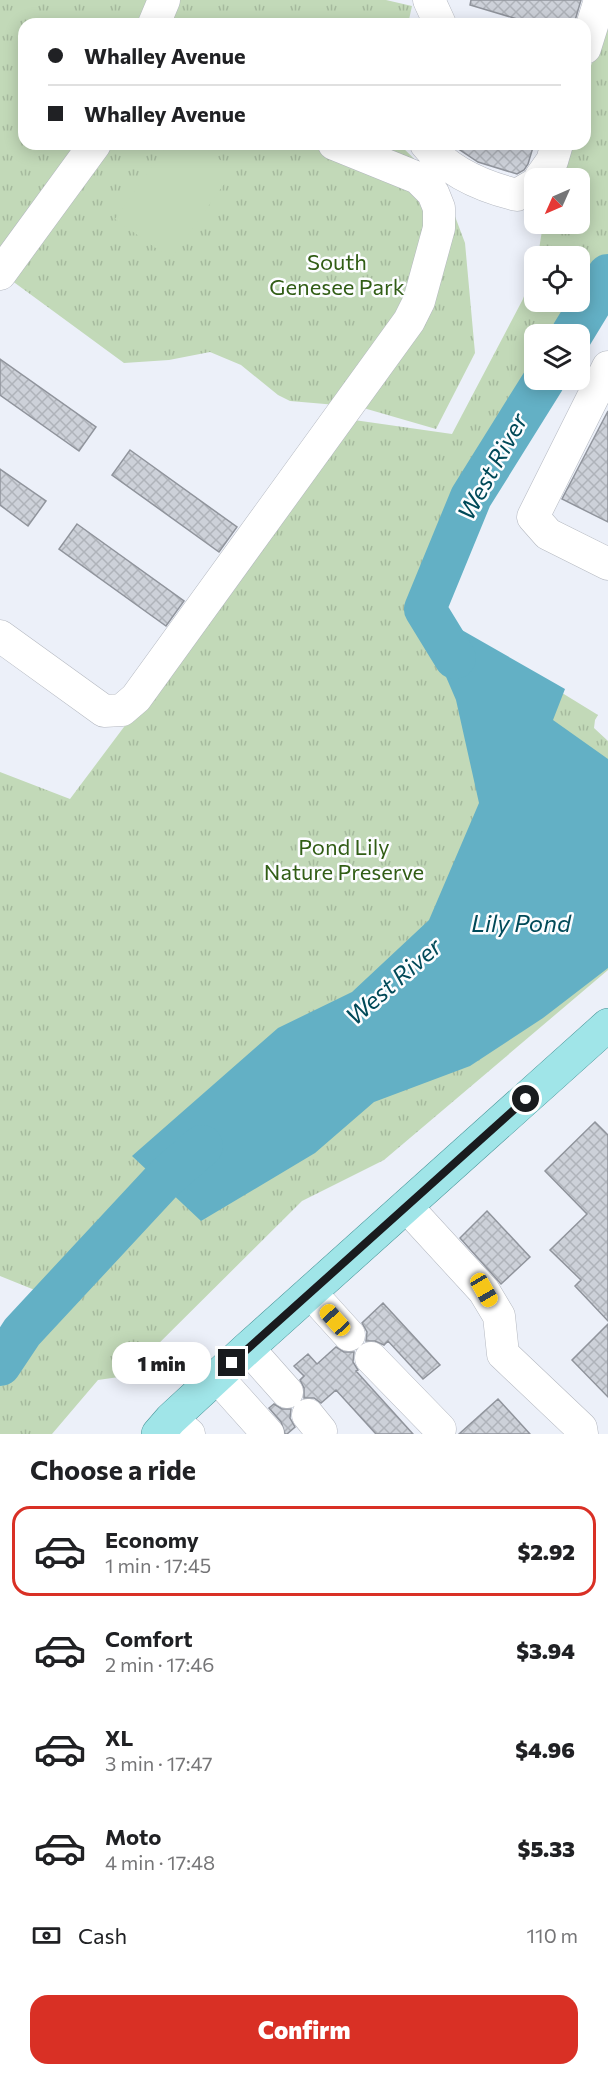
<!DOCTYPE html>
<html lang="en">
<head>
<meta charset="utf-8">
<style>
  :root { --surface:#fff; --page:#f2f2f2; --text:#202124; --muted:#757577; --line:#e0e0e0; --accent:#d93025 }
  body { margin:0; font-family:Commissioner,sans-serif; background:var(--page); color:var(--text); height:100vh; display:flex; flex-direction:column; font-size:22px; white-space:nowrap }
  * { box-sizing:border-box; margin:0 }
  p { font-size:20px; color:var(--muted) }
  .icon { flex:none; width:33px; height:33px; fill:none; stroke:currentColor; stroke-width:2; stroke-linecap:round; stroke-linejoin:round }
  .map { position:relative; height:1434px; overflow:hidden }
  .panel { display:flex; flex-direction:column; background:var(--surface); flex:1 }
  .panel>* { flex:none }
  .hud { position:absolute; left:18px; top:18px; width:573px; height:132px; border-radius:18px; box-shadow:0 3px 15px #0003; display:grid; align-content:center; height:132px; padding:0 30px; background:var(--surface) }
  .needle { width:39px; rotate:225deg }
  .fabs { position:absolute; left:524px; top:168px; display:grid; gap:12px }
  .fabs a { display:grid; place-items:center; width:66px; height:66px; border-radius:12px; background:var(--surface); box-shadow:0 3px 15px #0003; font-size:30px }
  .end { position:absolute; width:27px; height:27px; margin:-14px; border:8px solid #191b1e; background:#fff; box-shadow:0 0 0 3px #fff }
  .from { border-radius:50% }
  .bubble { position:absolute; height:42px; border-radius:18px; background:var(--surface); box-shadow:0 3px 15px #0003; font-size:20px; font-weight:800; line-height:42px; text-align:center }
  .car { position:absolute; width:18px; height:36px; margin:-18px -9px; border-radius:8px; box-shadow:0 0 4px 2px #0007; background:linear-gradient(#f5c518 24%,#345 0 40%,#f5c518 0 76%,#345 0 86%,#f5c518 0) }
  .hud b { display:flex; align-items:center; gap:21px; height:57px; font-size:22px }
  .hud b+b { border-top:2px solid var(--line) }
  .hud i { width:15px; height:15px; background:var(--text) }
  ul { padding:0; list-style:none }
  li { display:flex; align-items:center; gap:18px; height:90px; margin:0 12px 9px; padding:0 18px; border:3px solid transparent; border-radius:18px }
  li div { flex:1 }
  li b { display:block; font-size:22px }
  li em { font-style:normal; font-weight:800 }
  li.active { border-color:var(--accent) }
  li>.icon { width:54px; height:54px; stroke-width:1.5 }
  h2 { padding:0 30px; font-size:27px; line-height:72px }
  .pay { display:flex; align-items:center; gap:15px; height:66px; padding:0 30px; font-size:22px }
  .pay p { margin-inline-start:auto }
  .cta { display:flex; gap:12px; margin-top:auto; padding:12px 30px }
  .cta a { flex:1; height:69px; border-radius:18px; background:var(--accent); color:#fff; font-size:24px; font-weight:800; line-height:69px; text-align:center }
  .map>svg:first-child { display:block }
  .park { fill:url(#park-tufts) }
  .garden { fill:#c2d9b8 }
  .water { fill:#63b0c5 }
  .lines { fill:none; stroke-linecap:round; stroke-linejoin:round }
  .river { stroke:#63b0c5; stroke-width:42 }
  .building { fill:url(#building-cross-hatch); stroke:#90949c; stroke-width:1.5 }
  .minor-casing { stroke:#b4b8c0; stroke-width:33 }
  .major-casing { stroke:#479397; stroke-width:34 }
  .minor { stroke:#fff; stroke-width:32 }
  .major { stroke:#a0e5e8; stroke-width:33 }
  .route { stroke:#191b1e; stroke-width:8 }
  .labels { text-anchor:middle; stroke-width:5; stroke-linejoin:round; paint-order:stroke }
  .park-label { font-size:22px; fill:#315d15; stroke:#fcfdff }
  .water-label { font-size:24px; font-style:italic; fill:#004958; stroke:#fcfdff }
</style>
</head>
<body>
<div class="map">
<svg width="608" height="1434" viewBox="0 0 608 1434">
  <defs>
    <pattern id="park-tufts" width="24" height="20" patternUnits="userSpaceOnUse" patternTransform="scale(1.5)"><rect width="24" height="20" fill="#c2d9b8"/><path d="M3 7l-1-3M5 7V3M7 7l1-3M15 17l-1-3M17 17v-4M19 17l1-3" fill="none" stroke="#a6ba9e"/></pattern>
    <pattern id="building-cross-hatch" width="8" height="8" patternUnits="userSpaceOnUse" patternTransform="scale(1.5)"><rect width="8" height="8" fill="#cdd1d9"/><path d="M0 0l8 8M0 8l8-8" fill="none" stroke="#afb3ba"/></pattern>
  </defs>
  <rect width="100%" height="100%" fill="#ecf0f9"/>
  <path class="park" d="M 0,0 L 386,0 L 412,6 L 408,24 L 24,24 L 24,144 L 399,144 L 439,183 L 447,195 L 465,243 L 475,353 L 436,429 L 360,407 L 290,401 L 278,395 L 241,365 L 210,352 L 169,360 L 124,363 L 0,272 Z
    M 608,11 L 608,292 L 579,338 L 579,334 L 534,334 L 534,380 L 552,380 L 518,444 L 435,564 L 412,601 L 598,715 L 595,720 L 594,728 L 608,741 L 608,970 L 384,1160 L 302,1201 L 126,1376 L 98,1380 L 52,1434 L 0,1434 L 0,1357 L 13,1342 L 42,1318 L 52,1297 L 0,1276 L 0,772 L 70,799 L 354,420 L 452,434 L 523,299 L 534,268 L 534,302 L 579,302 L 579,256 L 538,256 L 543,224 L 579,224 L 579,178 L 556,178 L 567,144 L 585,144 L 585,85 Z"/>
  <path class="garden" d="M 168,144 L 198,144 L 234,170 L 171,259 L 115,219 Z"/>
  <path class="water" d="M 413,600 L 425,609 L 565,689 L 553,720 L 608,759 L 608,968 L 543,1018 L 470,1066 L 374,1102 L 315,1153 L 201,1221 L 132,1156 L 278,1028 L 352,992 L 429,920 L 479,803 L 456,700 Z"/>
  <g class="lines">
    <path class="river" d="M 572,334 L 608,275
      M 455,658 L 425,609 L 471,497 L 544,380
      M 0,1365 L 22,1332 L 166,1177 L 202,1146"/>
  </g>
  <path class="building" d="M 471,0 L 581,0 L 574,24 L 534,24 L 470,5 Z
    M 451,144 L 534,144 L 528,164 L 524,170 L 517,174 L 478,162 Z
    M 0,359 L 96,427 L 79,451 L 0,395 Z
    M 608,411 L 608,522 L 562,499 Z
    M 130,450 L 237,527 L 219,552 L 112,475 Z
    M 0,469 L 46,501 L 28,526 L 0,505 Z
    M 77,524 L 184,601 L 166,626 L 59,549 Z
    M 595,1122 L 608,1135 L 608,1321 L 575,1286 L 581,1280 L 550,1250 L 587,1214 L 545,1171 Z
    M 487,1211 L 530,1257 L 501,1284 L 460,1238 Z
    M 383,1303 L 440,1365 L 423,1379 L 388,1341 L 384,1345 L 375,1341 L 366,1341 L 367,1332 L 362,1323 Z
    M 608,1324 L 608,1397 L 572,1360 Z
    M 336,1347 L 344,1352 L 354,1352 L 353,1362 L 358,1370 L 356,1371 L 413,1434 L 376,1434 L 336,1390 L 321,1403 L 314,1398 L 304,1398 L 304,1388 L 300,1380 L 304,1376 L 294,1366 L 308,1354 L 317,1364 Z
    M 498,1399 L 530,1434 L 459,1434 Z
    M 274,1404 L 282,1409 L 291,1409 L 290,1418 L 295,1427 L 287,1434 L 285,1434 L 281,1422 L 269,1408 Z"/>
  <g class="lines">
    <defs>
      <path id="minor" d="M 429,0 L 440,24
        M 154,24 L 164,0
        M 585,48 L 600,0
        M 426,144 C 448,172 484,187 517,195 L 534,185
        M 540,178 L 552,161 L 557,144
        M 0,274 L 95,144
        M 608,367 L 533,517 L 548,534 L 608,564
        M 0,636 L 104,711 L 122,710 L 136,698 L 409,321 L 419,301 L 439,228 L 439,208 L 433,193 L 418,178 L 334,144
        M 406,1206 L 484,1291 L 499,1316 L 503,1354 L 581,1428 L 582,1434
        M 310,1292 L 349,1335
        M 248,1348 L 287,1392
        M 371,1358 L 440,1429
        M 217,1377 L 268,1434
        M 308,1415 L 321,1431
        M 171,1419 L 189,1434"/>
      <path id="major" d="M 158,1434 L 171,1419 L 248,1348 L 608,1025"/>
    </defs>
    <use href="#minor" class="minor-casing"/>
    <use href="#major" class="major-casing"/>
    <use href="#minor" class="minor"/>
    <use href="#major" class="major"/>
  </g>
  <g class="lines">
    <path class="route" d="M 232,1363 L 526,1099"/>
  </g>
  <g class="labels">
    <g class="park-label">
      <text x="337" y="270">South<tspan x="337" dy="25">Genesee Park</tspan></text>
      <text x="344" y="855">Pond Lily<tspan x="344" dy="25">Nature Preserve</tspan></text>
    </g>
    <g class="water-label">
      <text transform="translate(493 467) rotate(-61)" y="8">West River</text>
      <text x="521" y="932">Lily Pond</text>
      <text transform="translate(394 982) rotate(-41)" y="8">West River</text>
    </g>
  </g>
</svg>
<div class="fabs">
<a><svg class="needle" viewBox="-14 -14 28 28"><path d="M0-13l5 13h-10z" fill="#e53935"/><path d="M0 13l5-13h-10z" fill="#757577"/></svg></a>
<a><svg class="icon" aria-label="locate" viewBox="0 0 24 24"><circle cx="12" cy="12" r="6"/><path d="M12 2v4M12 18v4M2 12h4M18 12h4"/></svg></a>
<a><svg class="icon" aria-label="layers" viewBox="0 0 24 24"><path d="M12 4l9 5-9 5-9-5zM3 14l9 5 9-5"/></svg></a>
</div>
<i class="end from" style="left:526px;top:1099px"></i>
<i class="end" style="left:232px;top:1363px"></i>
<div class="bubble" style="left:112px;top:1342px;width:99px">1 min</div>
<i class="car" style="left:484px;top:1290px;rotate:150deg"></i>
<i class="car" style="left:335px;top:1320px;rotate:318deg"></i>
<div class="hud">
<b><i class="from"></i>Whalley Avenue</b>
<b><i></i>Whalley Avenue</b>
</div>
</div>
<section class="panel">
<h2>Choose a ride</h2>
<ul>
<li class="active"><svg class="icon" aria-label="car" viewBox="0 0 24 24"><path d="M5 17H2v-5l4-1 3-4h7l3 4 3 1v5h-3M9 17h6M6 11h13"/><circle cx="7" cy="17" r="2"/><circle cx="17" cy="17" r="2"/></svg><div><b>Economy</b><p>1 min · 17:45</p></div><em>$2.92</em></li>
<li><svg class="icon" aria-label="car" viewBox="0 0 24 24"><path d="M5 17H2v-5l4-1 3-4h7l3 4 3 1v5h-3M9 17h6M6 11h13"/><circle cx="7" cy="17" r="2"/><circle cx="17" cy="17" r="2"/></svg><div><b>Comfort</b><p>2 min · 17:46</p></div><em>$3.94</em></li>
<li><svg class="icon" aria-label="car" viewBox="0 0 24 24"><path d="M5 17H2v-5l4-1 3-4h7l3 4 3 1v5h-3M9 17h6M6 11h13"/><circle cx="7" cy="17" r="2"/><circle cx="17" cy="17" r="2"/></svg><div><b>XL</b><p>3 min · 17:47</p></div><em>$4.96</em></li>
<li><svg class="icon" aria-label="car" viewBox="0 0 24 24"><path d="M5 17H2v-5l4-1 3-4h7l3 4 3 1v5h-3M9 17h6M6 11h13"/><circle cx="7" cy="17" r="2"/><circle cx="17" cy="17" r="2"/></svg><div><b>Moto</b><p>4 min · 17:48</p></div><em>$5.33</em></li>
</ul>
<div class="pay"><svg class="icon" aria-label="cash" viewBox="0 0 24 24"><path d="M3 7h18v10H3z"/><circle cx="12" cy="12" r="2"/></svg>Cash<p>110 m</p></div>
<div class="cta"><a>Confirm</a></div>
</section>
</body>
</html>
